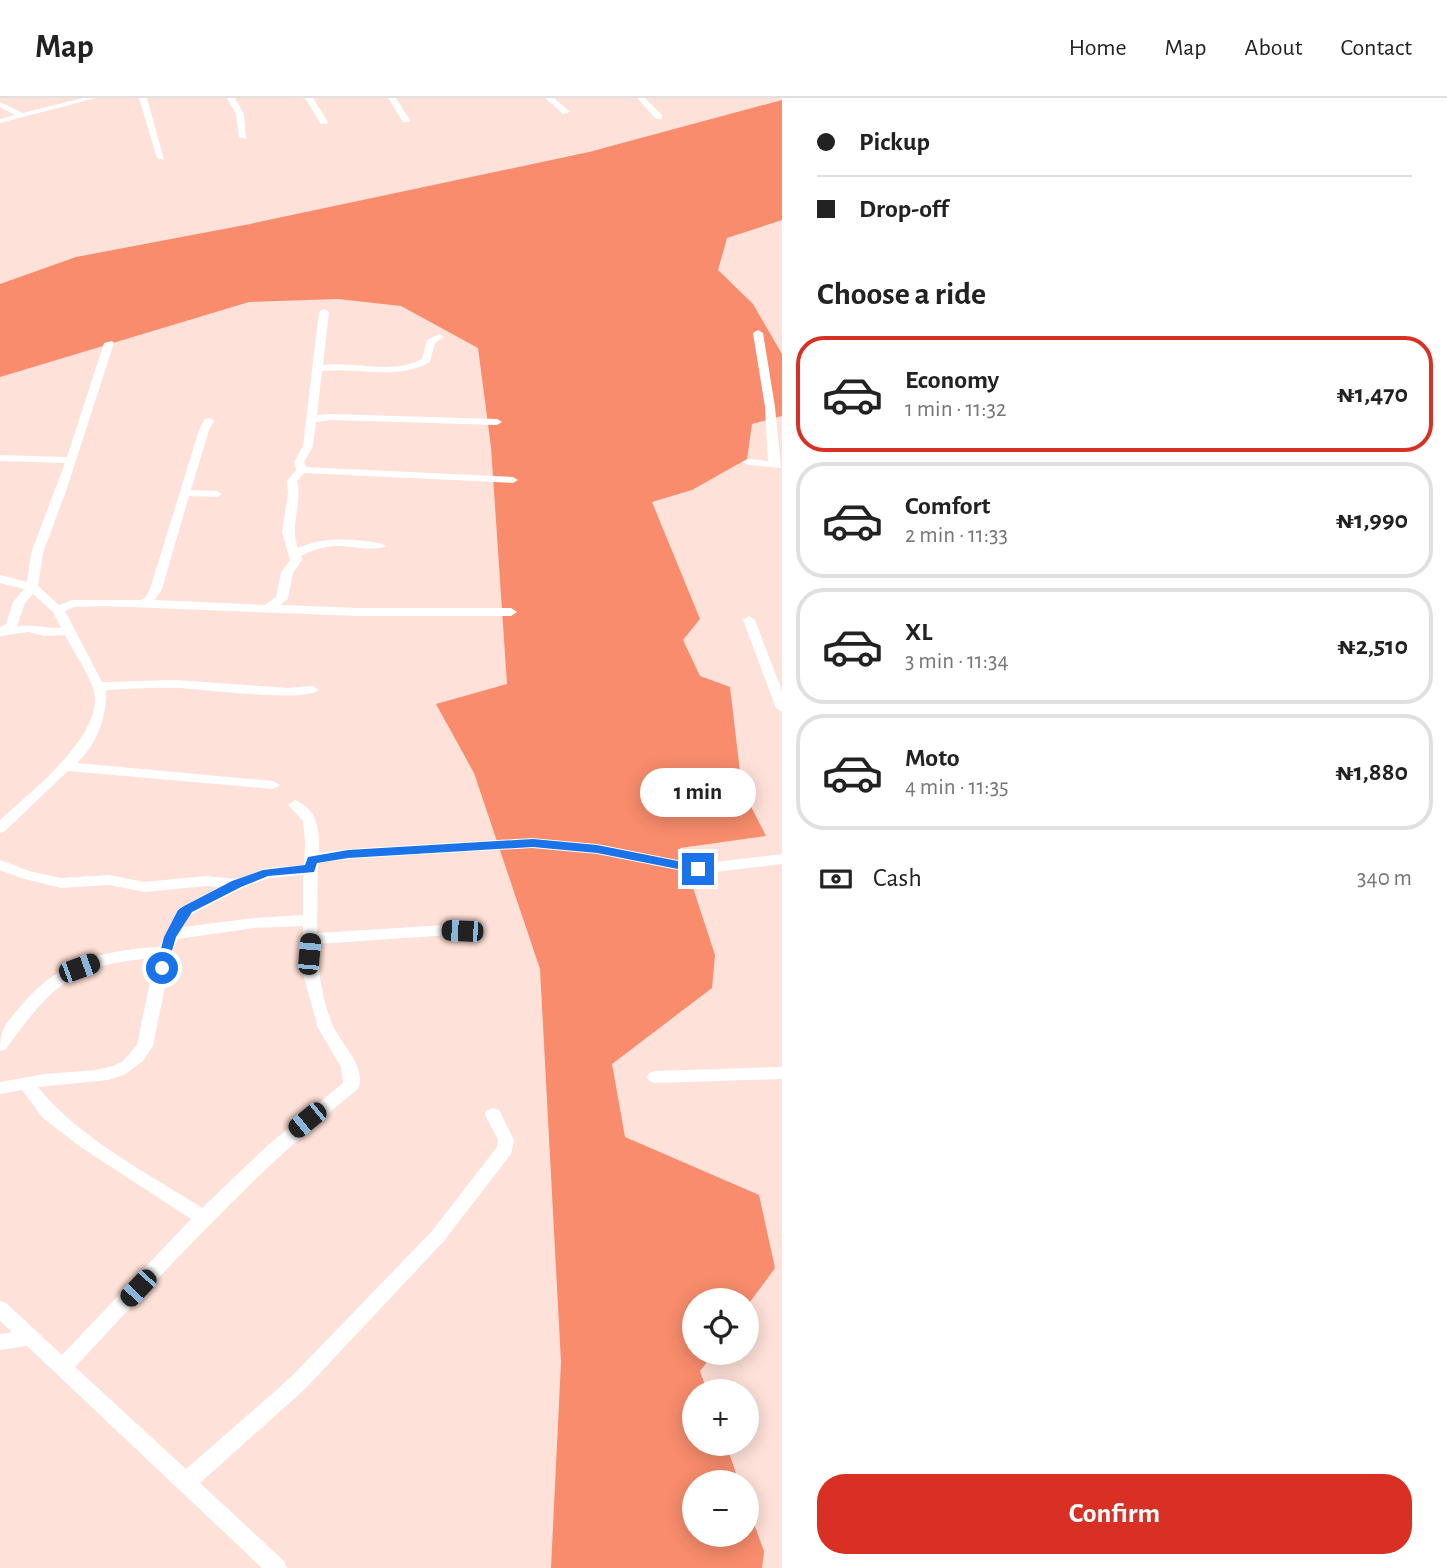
<!DOCTYPE html>
<html lang="en">
<head>
<meta charset="utf-8">
<style>
  :root { --surface:#fff; --page:#f2f2f2; --text:#222; --muted:#767676; --line:#e0e0e0; --accent:#d93025 }
  body { margin:0; font-family:"Alegreya Sans",sans-serif; background:var(--page); color:var(--text); height:100vh; display:flex; flex-direction:column; font-size:26px; white-space:nowrap }
  * { box-sizing:border-box; margin:0 }
  p { font-size:23px; color:var(--muted) }
  .icon { flex:none; width:38px; height:38px; fill:none; stroke:currentColor; stroke-width:2; stroke-linecap:round; stroke-linejoin:round }
  .map { position:relative; flex:1; overflow:hidden }
  .drawer { display:flex; flex-direction:column; background:var(--surface); width:665px }
  .drawer>* { flex:none }
  .top-card { display:grid; align-content:center; height:154px; padding:0 35px; background:var(--surface) }
  .controls { position:absolute; left:682px; top:1190px; display:grid; gap:14px }
  .controls a { display:grid; place-items:center; width:77px; height:77px; border-radius:50%; background:var(--surface); box-shadow:0 4px 18px #0003; font-size:35px }
  .end { position:absolute; width:32px; height:32px; margin:-16px; border:9px solid #1a73e8; background:#fff; box-shadow:0 0 0 4px #fff }
  .from { border-radius:50% }
  .bubble { position:absolute; height:49px; border-radius:24px; background:var(--surface); box-shadow:0 4px 18px #0003; font-size:23px; font-weight:700; line-height:49px; text-align:center }
  .car { position:absolute; width:21px; height:42px; margin:-21px -10px; border-radius:9px; box-shadow:0 0 5px 2px #0007; background:linear-gradient(#222 24%,#8ab4d8 0 40%,#222 0 76%,#8ab4d8 0 86%,#222 0) }
  .top-card b { display:flex; align-items:center; gap:24px; height:66px; font-size:26px }
  .top-card b+b { border-top:2px solid var(--line) }
  .top-card i { width:18px; height:18px; background:var(--text) }
  ul { padding:0; list-style:none }
  li { display:flex; align-items:center; gap:21px; height:116px; margin:0 14px 10px; padding:0 21px; border:4px solid var(--line); border-radius:28px }
  li div { flex:1 }
  li b { display:block; font-size:26px }
  li em { font-style:normal; font-weight:700 }
  li.current { border-color:var(--accent) }
  li>.icon { width:63px; height:63px; stroke-width:1.5 }
  h2 { padding:0 35px; font-size:32px; line-height:84px }
  .pay { display:flex; align-items:center; gap:18px; height:77px; padding:0 35px; font-size:26px }
  .pay p { margin-inline-start:auto }
  .button { display:flex; gap:14px; margin-top:auto; padding:14px 35px }
  .button a { flex:1; height:80px; border-radius:28px; background:var(--accent); color:#fff; font-size:28px; font-weight:700; line-height:80px; text-align:center }
  header { display:flex; align-items:center; gap:42px; box-sizing:border-box; height:98px; padding:0 35px; background:var(--surface); border-bottom:2px solid var(--line) }
  header strong { font-size:33px }
  nav { display:flex; gap:38px; margin-inline-start:auto; font-size:24px }
  main { display:flex; flex:1; min-height:0 }
  .map>svg:first-child { display:block }
  .forest { fill:#f88c6c }
  .lines { fill:none; stroke-linecap:round; stroke-linejoin:round }
  .minor { fill:#fff; fill-rule:evenodd }
  .route { fill:#1a73e8 }
</style>
</head>
<body>
<header>
<strong>Map</strong>
<nav><a>Home</a><a>Map</a><a>About</a><a>Contact</a></nav>
</header>
<main>
<div class="map">
<svg width="782" height="1470" viewBox="0 0 782 1470">
  <rect width="100%" height="100%" fill="#fee1d8"/>
  <path class="forest" d="M 782,2 L 782,122 L 727,140 L 718,172 L 753,206 L 782,256 L 782,318 L 752,326 L 747,361 L 692,392 L 652,404 L 700,521 L 683,542 L 700,578 L 730,589 L 742,691 L 766,738 L 680,750 L 715,857 L 712,890 L 612,966 L 625,1039 L 759,1097 L 775,1170 L 747,1208 L 747,1202 L 695,1202 L 695,1255 L 714,1255 L 700,1273 L 707,1293 L 695,1293 L 695,1346 L 726,1346 L 739,1384 L 695,1384 L 695,1437 L 747,1437 L 747,1407 L 764,1453 L 762,1470 L 551,1470 L 561,1264 L 540,871 L 474,675 L 436,606 L 507,586 L 491,349 L 478,250 L 401,208 L 338,201 L 249,204 L 0,279 L 0,186 L 76,159 L 245,127 L 589,54 Z"/>
  <g class="lines">
    <path class="minor" d="M 83,0 L 96,0 L 0,25 L 0,21 L 15,17 L 0,9 L 0,4 L 23,15 Z
      M 139,0 L 147,0 L 164,62 L 157,60 Z
      M 227,0 L 235,0 L 244,16 L 246,41 L 239,39 L 236,16 Z
      M 305,0 L 313,0 L 328,24 L 327,26 L 321,26 Z
      M 388,0 L 396,0 L 410,22 L 409,24 L 403,24 Z
      M 545,0 L 554,0 L 570,14 L 563,16 Z
      M 637,0 L 645,0 L 662,17 L 662,21 L 656,21 Z
      M 324,211 L 329,214 L 323,267 C 354,263 393,277 422,261 L 427,242 L 439,236 L 444,239 L 435,245 L 430,264 C 397,283 358,269 322,273 L 317,317 L 331,316 L 497,321 L 502,324 L 497,327 L 331,322 L 316,324 L 313,348 L 304,364 L 306,369 L 513,379 L 518,382 L 513,385 L 304,375 L 297,383 C 303,406 289,427 298,450 C 325,438 352,441 380,445 L 386,448 C 376,454 348,447 334,448 C 322,449 312,452 301,458 L 302,462 L 293,475 L 288,501 L 280,507 L 358,510 L 511,510 L 517,514 L 511,518 L 358,518 L 104,508 L 74,509 L 65,513 L 102,584 L 176,582 L 287,590 L 313,588 L 319,592 C 303,605 204,591 178,590 C 154,589 130,591 106,592 C 107,619 97,646 77,665 L 273,683 L 280,687 L 273,691 L 68,673 L 5,733 L 0,735 L 0,722 C 29,695 108,635 93,590 C 86,572 74,554 65,537 L 44,538 L 29,534 L 0,538 L 0,529 L 6,526 L 13,504 L 24,491 L 0,485 L 0,477 L 27,484 L 31,455 L 65,365 L 0,363 L 0,357 L 67,359 L 104,245 L 112,243 L 114,245 L 66,393 L 43,455 L 38,488 L 59,507 L 72,502 L 140,502 L 145,500 L 150,491 L 199,332 L 205,321 L 209,320 L 214,323 L 209,332 L 191,392 L 217,393 L 222,396 L 217,399 L 189,398 L 162,491 L 155,502 L 265,507 L 276,499 L 281,475 L 290,462 L 282,434 L 288,395 L 287,383 L 296,372 L 294,364 L 303,348 L 319,214 ZM 33,496 L 53,514 L 61,530 C 46,530 32,526 17,528 L 25,505 Z
      M 758,232 L 763,235 L 775,309 L 781,370 L 748,367 L 743,364 L 748,361 L 768,363 L 765,309 L 753,235 Z
      M 749,518 L 755,522 L 782,593 L 782,614 L 776,610 L 743,522 Z
      M 295,702 C 318,711 320,734 319,755 L 348,751 L 532,740 L 597,746 L 698,766 L 782,756 L 782,766 L 698,776 L 597,756 L 532,750 L 348,761 L 318,765 L 317,835 L 478,825 L 483,826 L 485,830 L 483,834 L 478,835 L 317,846 C 318,872 323,908 335,932 C 344,948 367,972 358,991 C 254,1074 166,1172 75,1269 L 186,1371 L 291,1279 L 432,1133 L 497,1049 L 498,1042 L 485,1017 L 487,1012 L 493,1010 L 499,1012 L 514,1042 L 511,1056 L 444,1143 L 305,1291 L 200,1385 L 284,1463 L 287,1470 L 262,1470 L 27,1248 L 0,1252 L 0,1236 L 12,1234 L 0,1223 L 0,1203 L 6,1205 L 62,1257 L 191,1121 L 79,1048 L 43,1020 L 22,992 L 0,996 L 0,984 L 44,976 L 96,972 L 113,968 L 123,963 L 137,947 L 155,860 C 73,866 53,886 6,951 L 0,953 C 0,931 5,927 19,910 C 58,862 100,853 159,849 L 178,811 L 219,789 L 206,788 L 144,794 L 109,787 L 61,790 L 21,780 L 0,772 L 0,762 L 29,773 L 61,780 L 109,777 L 144,784 L 206,778 L 236,781 L 267,770 L 304,767 L 305,745 L 303,723 L 288,707 ZM 303,777 L 303,817 L 254,820 L 183,829 L 189,818 L 242,790 L 269,780 ZM 303,828 L 302,872 L 318,930 L 341,969 L 343,985 L 268,1047 L 202,1110 C 149,1076 77,1039 38,989 L 108,982 L 124,977 L 143,963 L 153,948 L 172,854 L 178,841 L 254,830 Z
      M 782,969 L 782,981 L 655,985 L 649,983 L 647,979 L 649,975 L 655,973 Z"/>
  </g>
  <path class="route" d="M 533,741 L 597,747 L 698,767 L 704,771 L 698,775 L 597,755 L 533,749 L 348,760 L 317,765 L 314,774 L 268,778 L 241,789 L 192,814 L 176,839 L 166,873 L 158,873 L 156,870 L 164,839 L 178,812 L 184,808 L 232,783 L 263,772 L 305,767 L 308,759 L 348,752 Z"/>
</svg>
<div class="controls">
<a><svg class="icon" aria-label="locate" viewBox="0 0 24 24"><circle cx="12" cy="12" r="6"/><path d="M12 2v4M12 18v4M2 12h4M18 12h4"/></svg></a>
<a>+</a>
<a>−</a>
</div>
<i class="end from" style="left:162px;top:870px"></i>
<i class="end" style="left:698px;top:771px"></i>
<div class="bubble" style="left:640px;top:670px;width:116px">1 min</div>
<i class="car" style="left:462px;top:833px;rotate:272deg"></i>
<i class="car" style="left:309px;top:856px;rotate:5deg"></i>
<i class="car" style="left:79px;top:870px;rotate:70deg"></i>
<i class="car" style="left:307px;top:1022px;rotate:231deg"></i>
<i class="car" style="left:138px;top:1190px;rotate:223deg"></i>
</div>
<section class="drawer">
<div class="top-card">
<b><i class="from"></i>Pickup</b>
<b><i></i>Drop-off</b>
</div>
<h2>Choose a ride</h2>
<ul>
<li class="current"><svg class="icon" aria-label="car" viewBox="0 0 24 24"><path d="M5 17H2v-5l4-1 3-4h7l3 4 3 1v5h-3M9 17h6M6 11h13"/><circle cx="7" cy="17" r="2"/><circle cx="17" cy="17" r="2"/></svg><div><b>Economy</b><p>1 min · 11:32</p></div><em>₦1,470</em></li>
<li><svg class="icon" aria-label="car" viewBox="0 0 24 24"><path d="M5 17H2v-5l4-1 3-4h7l3 4 3 1v5h-3M9 17h6M6 11h13"/><circle cx="7" cy="17" r="2"/><circle cx="17" cy="17" r="2"/></svg><div><b>Comfort</b><p>2 min · 11:33</p></div><em>₦1,990</em></li>
<li><svg class="icon" aria-label="car" viewBox="0 0 24 24"><path d="M5 17H2v-5l4-1 3-4h7l3 4 3 1v5h-3M9 17h6M6 11h13"/><circle cx="7" cy="17" r="2"/><circle cx="17" cy="17" r="2"/></svg><div><b>XL</b><p>3 min · 11:34</p></div><em>₦2,510</em></li>
<li><svg class="icon" aria-label="car" viewBox="0 0 24 24"><path d="M5 17H2v-5l4-1 3-4h7l3 4 3 1v5h-3M9 17h6M6 11h13"/><circle cx="7" cy="17" r="2"/><circle cx="17" cy="17" r="2"/></svg><div><b>Moto</b><p>4 min · 11:35</p></div><em>₦1,880</em></li>
</ul>
<div class="pay"><svg class="icon" aria-label="cash" viewBox="0 0 24 24"><path d="M3 7h18v10H3z"/><circle cx="12" cy="12" r="2"/></svg>Cash<p>340 m</p></div>
<div class="button"><a>Confirm</a></div>
</section>
</main>
</body>
</html>
